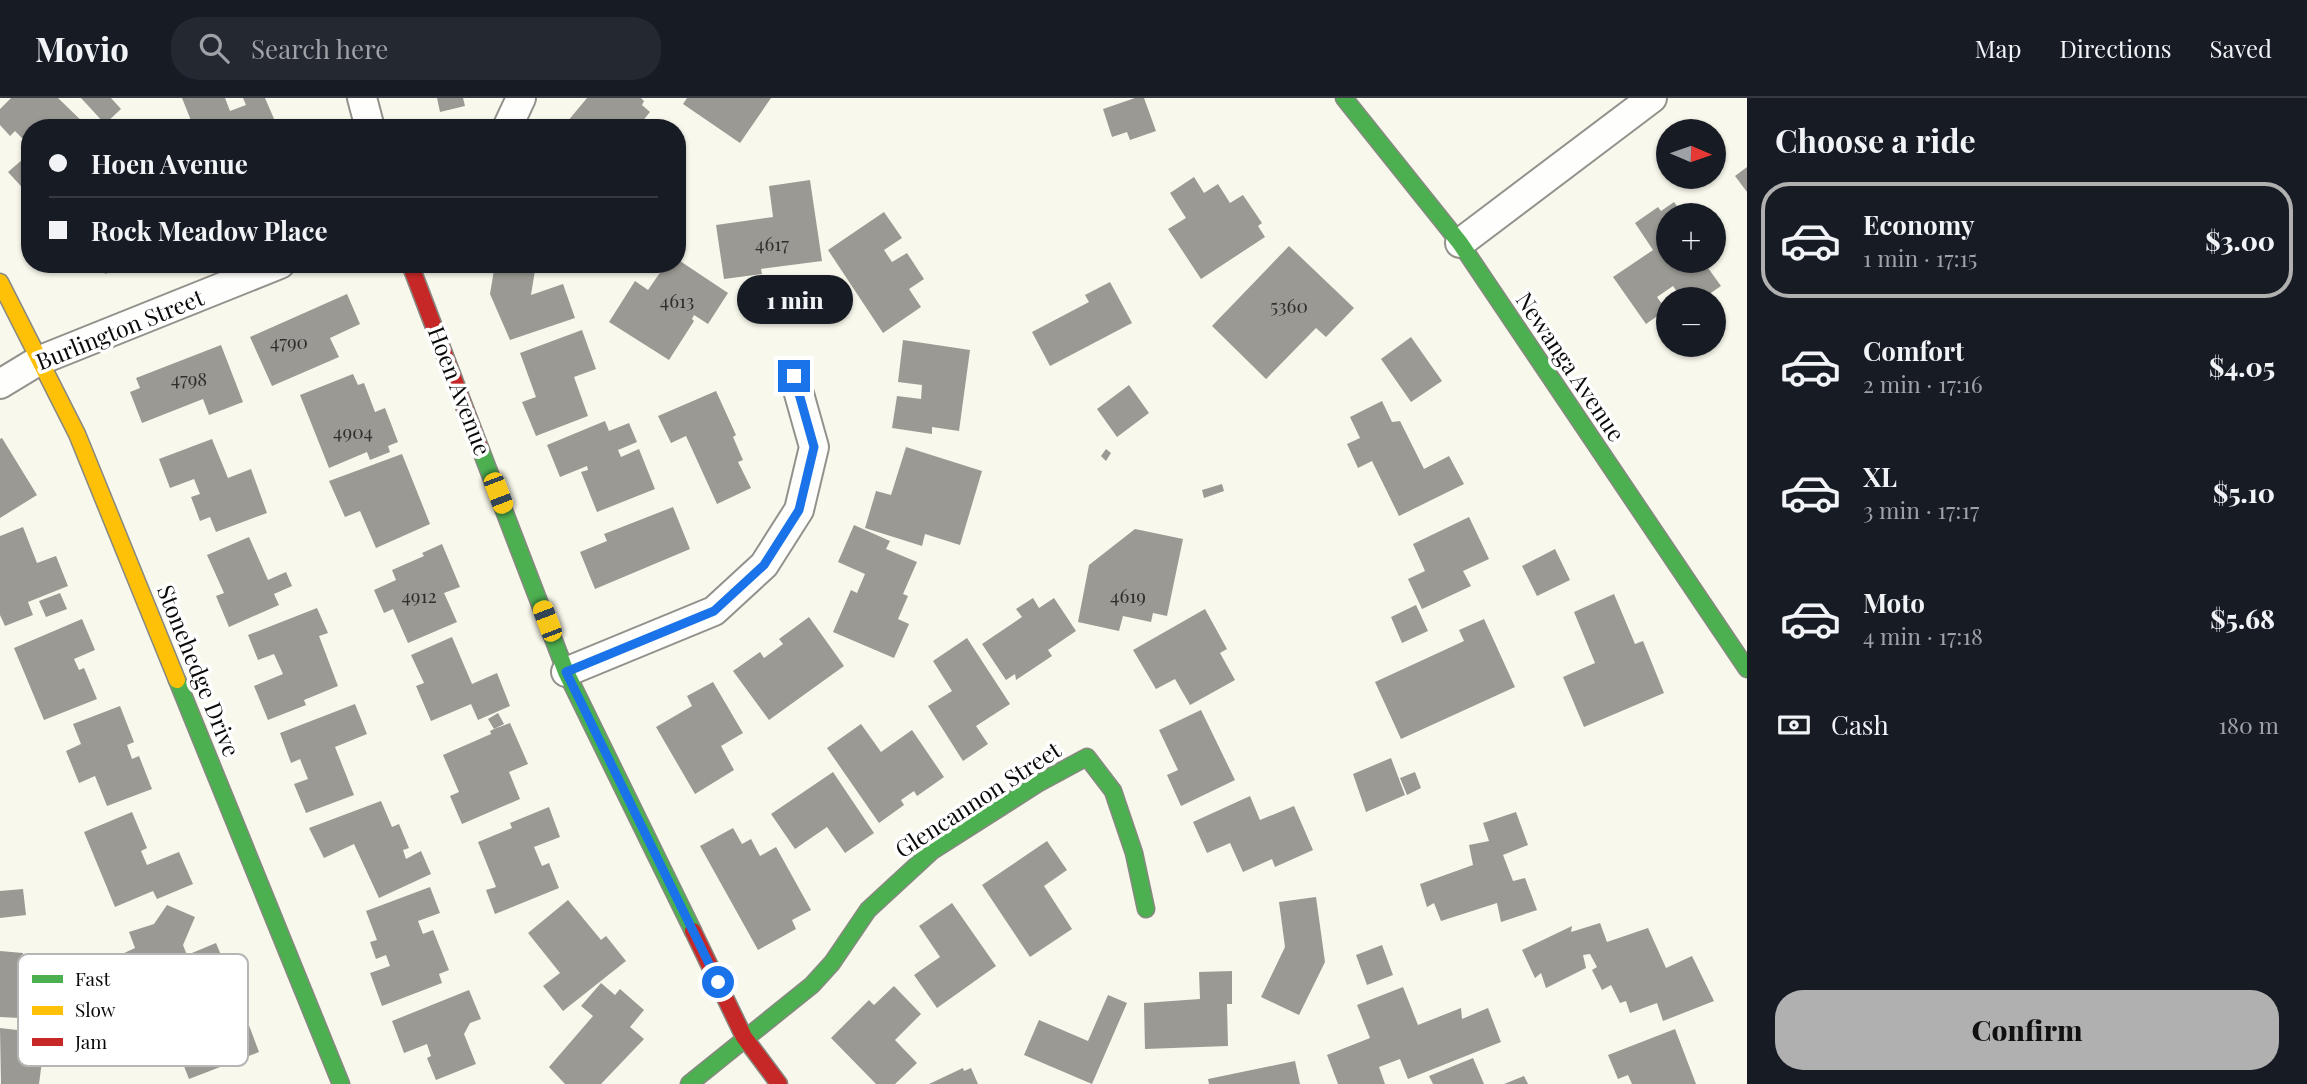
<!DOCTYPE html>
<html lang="en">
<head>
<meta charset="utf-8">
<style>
  :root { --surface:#171b24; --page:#242831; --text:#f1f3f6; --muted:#9ea1a6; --line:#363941; --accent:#afb0af }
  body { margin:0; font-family:"Playfair Display",serif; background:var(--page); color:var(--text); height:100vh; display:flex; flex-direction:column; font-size:26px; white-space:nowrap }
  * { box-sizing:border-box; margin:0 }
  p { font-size:23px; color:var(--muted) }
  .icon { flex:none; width:38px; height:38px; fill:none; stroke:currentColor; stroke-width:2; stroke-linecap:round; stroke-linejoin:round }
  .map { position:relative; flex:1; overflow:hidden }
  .side { display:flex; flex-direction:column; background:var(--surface); width:560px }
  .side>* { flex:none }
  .hud { position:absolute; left:21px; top:21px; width:665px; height:154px; border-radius:28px; box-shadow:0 2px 5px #0004; display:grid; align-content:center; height:154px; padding:0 28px; background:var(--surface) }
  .needle { width:46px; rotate:92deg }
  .fabs { position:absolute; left:1656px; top:21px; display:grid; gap:14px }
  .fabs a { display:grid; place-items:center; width:70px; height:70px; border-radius:50%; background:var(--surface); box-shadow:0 2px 5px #0004; font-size:35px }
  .end { position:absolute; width:32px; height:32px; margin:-16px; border:9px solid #1a73e8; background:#fff; box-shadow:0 0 0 4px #fff }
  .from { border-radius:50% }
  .bubble { position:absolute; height:49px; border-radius:24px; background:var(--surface); box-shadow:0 2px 5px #0004; font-size:23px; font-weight:800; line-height:49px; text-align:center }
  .car { position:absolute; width:21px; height:42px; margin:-21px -10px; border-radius:9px; box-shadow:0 0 5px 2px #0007; background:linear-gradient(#f5c518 24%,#345 0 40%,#f5c518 0 76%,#345 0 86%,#f5c518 0) }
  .hud b { display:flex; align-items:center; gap:24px; height:66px; font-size:26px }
  .hud b+b { border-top:2px solid var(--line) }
  .hud i { width:18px; height:18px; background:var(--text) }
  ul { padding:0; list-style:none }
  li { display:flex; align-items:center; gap:21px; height:116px; margin:0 14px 10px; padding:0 14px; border:4px solid transparent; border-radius:28px }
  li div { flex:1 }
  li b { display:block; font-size:26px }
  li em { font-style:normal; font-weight:800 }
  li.on { border-color:var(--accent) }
  li>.icon { width:63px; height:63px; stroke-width:1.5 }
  h2 { padding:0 28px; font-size:32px; line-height:84px }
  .pay { display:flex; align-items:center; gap:18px; height:77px; padding:0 28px; font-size:26px }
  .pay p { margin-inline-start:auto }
  .cta { display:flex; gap:14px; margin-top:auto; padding:14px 28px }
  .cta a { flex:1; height:80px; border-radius:28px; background:var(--accent); color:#111; font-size:28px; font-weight:800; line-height:80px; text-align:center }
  header { display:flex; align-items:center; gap:42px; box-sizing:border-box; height:98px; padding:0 35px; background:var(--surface); border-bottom:2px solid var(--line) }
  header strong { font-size:33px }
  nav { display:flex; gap:38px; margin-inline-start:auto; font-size:24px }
  .search { width:490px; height:63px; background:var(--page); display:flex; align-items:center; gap:18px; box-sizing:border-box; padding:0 24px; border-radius:28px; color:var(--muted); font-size:26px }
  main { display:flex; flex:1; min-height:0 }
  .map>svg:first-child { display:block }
  .building { fill:#9b9993 }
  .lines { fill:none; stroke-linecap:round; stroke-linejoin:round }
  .street-casing { stroke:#92918c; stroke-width:32 }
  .fast-casing { stroke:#888882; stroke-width:19 }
  .slow-casing { stroke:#888882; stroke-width:19 }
  .jam-casing { stroke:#888882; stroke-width:19 }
  .street { stroke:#fefefc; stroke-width:28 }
  .fast { stroke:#4caf50; stroke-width:16 }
  .slow { stroke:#ffc107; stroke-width:16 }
  .jam { stroke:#c62828; stroke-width:16 }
  .route { stroke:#1a73e8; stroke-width:9 }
  .labels { text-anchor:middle; stroke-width:7; stroke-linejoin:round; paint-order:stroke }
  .number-label { font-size:19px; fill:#2e2e2c }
  .street-label { font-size:23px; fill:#0a0a0a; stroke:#fff }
  .key { fill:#fff; stroke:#b6b6b6; stroke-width:2 }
  .key-label { font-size:19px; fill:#0a0a0a }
</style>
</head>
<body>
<header>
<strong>Movio</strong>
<div class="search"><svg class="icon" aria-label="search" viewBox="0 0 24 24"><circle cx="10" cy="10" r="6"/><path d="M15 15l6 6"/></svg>Search here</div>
<nav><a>Map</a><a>Directions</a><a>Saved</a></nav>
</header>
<main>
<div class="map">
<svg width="1747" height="986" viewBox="0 0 1747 986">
  <rect width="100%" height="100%" fill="#f9f8ec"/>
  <path class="building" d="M 11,0 L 58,0 L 89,30 L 30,30 L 30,48 L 15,33 L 10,38 L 0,27 L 0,11 Z
    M 81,0 L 111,0 L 121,11 L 105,26 Z
    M 182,0 L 225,0 L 230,13 L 246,7 L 243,0 L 265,0 L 278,30 L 194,30 Z
    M 437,0 L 463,0 L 465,8 L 440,14 Z
    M 587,0 L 641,0 L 644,3 L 642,7 L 650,14 L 637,30 L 562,30 Z
    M 687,0 L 771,0 L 740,45 L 683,6 Z
    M 1135,0 L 1144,0 L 1156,33 L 1130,42 L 1127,34 L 1112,39 L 1103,11 Z
    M 30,55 L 30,98 L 8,74 Z
    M 1747,69 L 1747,94 L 1735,78 Z
    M 1194,79 L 1204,95 L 1218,86 L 1230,105 L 1243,97 L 1262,125 L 1258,128 L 1265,139 L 1201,181 L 1168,131 L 1186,120 L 1170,95 Z
    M 810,82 L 822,163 L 761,171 L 762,176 L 724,181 L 716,127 L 773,119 L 769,88 Z
    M 1674,104 L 1683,117 L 1668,117 L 1668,163 L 1703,163 L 1721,188 L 1702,201 L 1682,201 L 1673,188 L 1657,199 L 1666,212 L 1646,226 L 1613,179 L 1653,152 L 1635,125 L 1658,109 L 1661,113 Z
    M 884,114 L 902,140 L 884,152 L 892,164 L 907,155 L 924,181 L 909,191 L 921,209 L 883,235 L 828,152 Z
    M 1289,148 L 1354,210 L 1326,239 L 1316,230 L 1266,281 L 1212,228 Z
    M 677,161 L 728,195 L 708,226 L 694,217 L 692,221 L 694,223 L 669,262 L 609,224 L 635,183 L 648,192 L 666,166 L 677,166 Z
    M 65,166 L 91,166 L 69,175 Z
    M 102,166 L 132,166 L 105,176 Z
    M 495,166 L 536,166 L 531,197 L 563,186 L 575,220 L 510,242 L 490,196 Z
    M 1110,184 L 1132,225 L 1050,268 L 1032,234 L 1089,204 L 1085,197 Z
    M 347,196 L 360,226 L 330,240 L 339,259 L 272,288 L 250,239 Z
    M 582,232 L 596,271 L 574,279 L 588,318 L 536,338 L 522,304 L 536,299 L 520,255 Z
    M 1411,239 L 1442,283 L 1411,304 L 1381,261 Z
    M 903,242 L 970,252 L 959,333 L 932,329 L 932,336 L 892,330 L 897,298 L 921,301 L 922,287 L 898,284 Z
    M 221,247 L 243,304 L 209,317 L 203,301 L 142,325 L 130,294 L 140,290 L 136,280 Z
    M 353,276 L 358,287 L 364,285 L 375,314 L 385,310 L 398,344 L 388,348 L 390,354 L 370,362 L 367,354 L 329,370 L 300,297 Z
    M 1129,287 L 1149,315 L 1117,339 L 1097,311 Z
    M 716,293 L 736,337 L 733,339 L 743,362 L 738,364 L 751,390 L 717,406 L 686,338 L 671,345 L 658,318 Z
    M 1382,303 L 1392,324 L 1400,323 L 1424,371 L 1449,358 L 1464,386 L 1399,418 L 1372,363 L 1358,370 L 1347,346 L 1360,340 L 1350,319 Z
    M 605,323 L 609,333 L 629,325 L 637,344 L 618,352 L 621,359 L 639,351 L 655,391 L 597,414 L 581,374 L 588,372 L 587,368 L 560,379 L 547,347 Z
    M 2,340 L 37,397 L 0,420 L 0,341 Z
    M 212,341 L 228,380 L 251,371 L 267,415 L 216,434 L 210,419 L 200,423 L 191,399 L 200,396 L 194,381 L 170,390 L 159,361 Z
    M 906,349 L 982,373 L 960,447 L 925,436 L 922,448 L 865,430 L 876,393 L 891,397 Z
    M 1106,351 L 1111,355 L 1106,363 L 1101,358 Z
    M 402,356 L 430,426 L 376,450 L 360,413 L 345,419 L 329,383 Z
    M 1222,386 L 1224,393 L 1204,400 L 1202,392 Z
    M 673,409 L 690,451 L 595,491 L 580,454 L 607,443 L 604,436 Z
    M 1469,419 L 1489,461 L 1463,473 L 1471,488 L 1422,511 L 1408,481 L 1425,473 L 1413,446 Z
    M 854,427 L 890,443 L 886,451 L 917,464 L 903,496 L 908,498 L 898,521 L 909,526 L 894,560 L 833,534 L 851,492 L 857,495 L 865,476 L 838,464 Z
    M 23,429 L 37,465 L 56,458 L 68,488 L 28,504 L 33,517 L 5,528 L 0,517 L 0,438 Z
    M 1135,431 L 1183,441 L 1167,518 L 1153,515 L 1151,524 L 1123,518 L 1119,533 L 1078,524 L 1089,467 Z
    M 249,439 L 268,482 L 286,474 L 292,488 L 274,496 L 279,507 L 229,529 L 216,498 L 224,495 L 207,457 Z
    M 442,446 L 460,489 L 444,495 L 457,524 L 408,545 L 393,511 L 384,515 L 374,492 L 396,482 L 392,472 L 424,458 L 422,455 Z
    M 1555,451 L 1570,482 L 1537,498 L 1522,468 Z
    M 60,495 L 67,511 L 46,519 L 39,503 Z
    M 1614,496 L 1635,546 L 1643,543 L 1664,595 L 1584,629 L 1563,579 L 1595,565 L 1574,514 Z
    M 1033,500 L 1039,510 L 1054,500 L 1076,533 L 1048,552 L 1052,558 L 1016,582 L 1015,576 L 1006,582 L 982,546 L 1022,519 L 1016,511 Z
    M 1416,507 L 1428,533 L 1402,545 L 1391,519 Z
    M 317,510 L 328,535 L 319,538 L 338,588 L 304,602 L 306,607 L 268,622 L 254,588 L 283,576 L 274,556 L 258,562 L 248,537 Z
    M 1205,511 L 1227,551 L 1220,555 L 1235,582 L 1190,607 L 1175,581 L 1156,591 L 1133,552 Z
    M 809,519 L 844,568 L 769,622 L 733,573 L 760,554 L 764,560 L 783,546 L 779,541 Z
    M 82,521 L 95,552 L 74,561 L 79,572 L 84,570 L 97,601 L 44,622 L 14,550 Z
    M 1484,521 L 1515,589 L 1401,641 L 1375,584 L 1464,543 L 1459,532 Z
    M 452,539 L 472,586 L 497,575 L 510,608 L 478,622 L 471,606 L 431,623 L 416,588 L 424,585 L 411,557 Z
    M 967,540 L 1010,606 L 976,628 L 988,646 L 963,663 L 928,608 L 952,593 L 933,563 Z
    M 713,584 L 743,635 L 721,648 L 734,672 L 695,696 L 656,629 L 692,608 L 687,598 Z
    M 355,606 L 367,636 L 335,649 L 354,697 L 306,715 L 294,686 L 308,681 L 300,661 L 291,665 L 280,635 Z
    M 120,608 L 134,644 L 127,647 L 132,661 L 139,658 L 152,691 L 107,708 L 95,678 L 79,685 L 66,653 L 81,646 L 73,626 Z
    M 1201,612 L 1235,682 L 1181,708 L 1167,677 L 1178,672 L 1159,632 Z
    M 498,615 L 504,626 L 494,631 L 510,625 L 528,666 L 509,674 L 520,701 L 462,726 L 450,698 L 459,694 L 443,657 L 491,636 L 490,633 L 494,631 L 488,621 Z
    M 861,626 L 881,654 L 912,632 L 944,679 L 917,698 L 914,693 L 901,702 L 904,707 L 879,725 L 827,650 Z
    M 1391,660 L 1405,697 L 1366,714 L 1353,676 Z
    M 833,674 L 874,735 L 845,755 L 827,729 L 795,751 L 771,716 Z
    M 1415,674 L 1421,690 L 1407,697 L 1400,680 Z
    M 1250,698 L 1260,722 L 1294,708 L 1313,752 L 1275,769 L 1272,761 L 1243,774 L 1230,745 L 1207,755 L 1193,724 Z
    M 381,703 L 392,729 L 399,726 L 409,750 L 403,752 L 406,761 L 421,753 L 431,776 L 379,800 L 354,746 L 324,760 L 309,730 Z
    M 549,709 L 560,739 L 534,749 L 542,768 L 549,765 L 559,790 L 495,816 L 486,792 L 496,789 L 478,744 L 512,730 L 510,725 Z
    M 132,714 L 147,750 L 141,753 L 147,767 L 179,754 L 193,786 L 157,801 L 153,793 L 115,809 L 84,734 Z
    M 1516,714 L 1528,747 L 1503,757 L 1513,783 L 1525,780 L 1537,812 L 1501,824 L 1497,805 L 1441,823 L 1434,805 L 1427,809 L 1420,786 L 1473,767 L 1469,747 L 1489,743 L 1483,725 Z
    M 733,730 L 742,746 L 751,741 L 760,758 L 776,749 L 811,812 L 792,822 L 796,831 L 758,852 L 700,748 Z
    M 1047,743 L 1067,772 L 1044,788 L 1072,831 L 1030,859 L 982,787 Z
    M 430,789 L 440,815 L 418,823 L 423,836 L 433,832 L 449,872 L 439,876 L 442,885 L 382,908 L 370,875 L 390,868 L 386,857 L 376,861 L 370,844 L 377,842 L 366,813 Z
    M 23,791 L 26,817 L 0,820 L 0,793 Z
    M 1316,799 L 1325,864 L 1299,917 L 1261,899 L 1285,849 L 1279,804 Z
    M 568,802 L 601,842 L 606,838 L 626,863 L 563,913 L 543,888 L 560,875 L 528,835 Z
    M 952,805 L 996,868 L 937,910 L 914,877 L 940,859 L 919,828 Z
    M 167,807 L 195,819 L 183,847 L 187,857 L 216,845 L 229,876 L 162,905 L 156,889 L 139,896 L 122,856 L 135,850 L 129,834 L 154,826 Z
    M 1600,825 L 1607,844 L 1648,830 L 1666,870 L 1692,858 L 1714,903 L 1663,923 L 1657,905 L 1630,915 L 1626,903 L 1620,905 L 1611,887 L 1602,892 L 1592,872 L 1597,869 L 1590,856 L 1583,857 L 1586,870 L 1546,890 L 1541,875 L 1535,880 L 1522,852 L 1572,828 L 1571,834 Z
    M 1382,847 L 1393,877 L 1367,887 L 1356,857 Z
    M 0,853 L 23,855 L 19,920 L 0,919 Z
    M 1232,873 L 1232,906 L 1227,906 L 1228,948 L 1145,951 L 1144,905 L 1200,901 L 1199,874 Z
    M 601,885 L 615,897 L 620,891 L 644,912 L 630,929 L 644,941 L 601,986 L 565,986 L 549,969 L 593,918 L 581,908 Z
    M 894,888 L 921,916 L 895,942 L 917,965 L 895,986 L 876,986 L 831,940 L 869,902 L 874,907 Z
    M 1403,889 L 1418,927 L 1461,910 L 1462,921 L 1488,910 L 1501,944 L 1408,981 L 1400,961 L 1379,969 L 1385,986 L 1338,986 L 1327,957 L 1370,940 L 1357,907 Z
    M 219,892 L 233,927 L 247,922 L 259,954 L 189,981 L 163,915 Z
    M 469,892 L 481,921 L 470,925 L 464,936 L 476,966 L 436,982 L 427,960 L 431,958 L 427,946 L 404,955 L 392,923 Z
    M 1108,897 L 1127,905 L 1092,986 L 1024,957 L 1039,922 L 1088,943 Z
    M 0,930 L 69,938 L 66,966 L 42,963 L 39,986 L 1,986 Z
    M 1675,931 L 1696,986 L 1632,986 L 1628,977 L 1618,981 L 1608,957 Z
    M 1473,960 L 1484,986 L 1433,986 L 1429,978 Z
    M 1295,963 L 1300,986 L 1209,986 L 1208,981 Z
    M 963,970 L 964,973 L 971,970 L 978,986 L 929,986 Z
    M 1524,978 L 1528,986 L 1504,986 Z"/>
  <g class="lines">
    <defs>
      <path id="street" d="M 362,0 L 370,30
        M 507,30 L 521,0
        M 1460,145 L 1652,0
        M 0,286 L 38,263 L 280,166
        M 566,574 L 714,513 L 764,467 L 799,412 L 814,349 L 794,278"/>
      <path id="fast" d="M 1344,0 L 1460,145 L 1747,571
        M 480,350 L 566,574 L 693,833
        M 177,582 L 341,986
        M 689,986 L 812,887 L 832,865 L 868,812 L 932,753 L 1037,686 L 1087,659 L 1113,693 L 1134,755 L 1146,811"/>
      <path id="slow" d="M 0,184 L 77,336 L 177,582"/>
      <path id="jam" d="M 410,166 L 480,350
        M 693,833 L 744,939 L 779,986"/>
    </defs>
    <use href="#street" class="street-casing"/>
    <use href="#fast" class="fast-casing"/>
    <use href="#slow" class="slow-casing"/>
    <use href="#jam" class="jam-casing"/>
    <use href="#street" class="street"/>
    <use href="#fast" class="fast"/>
    <use href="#slow" class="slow"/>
    <use href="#jam" class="jam"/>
  </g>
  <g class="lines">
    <path class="route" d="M 718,884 L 566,574 L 714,513 L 764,467 L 799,412 L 814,349 L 794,278"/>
  </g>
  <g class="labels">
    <g class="number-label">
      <text x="772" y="153">4617</text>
      <text x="677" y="210">4613</text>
      <text x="1289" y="215">5360</text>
      <text x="289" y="251">4790</text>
      <text x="189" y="288">4798</text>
      <text x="353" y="341">4904</text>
      <text x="419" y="505">4912</text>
      <text x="1128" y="505">4619</text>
    </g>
    <g class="street-label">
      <text transform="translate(120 232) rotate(-22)" y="8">Burlington Street</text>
      <text transform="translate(1570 269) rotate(56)" y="8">Newanga Avenue</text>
      <text transform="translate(459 293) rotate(69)" y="8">Hoen Avenue</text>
      <text transform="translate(198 573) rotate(68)" y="8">Stonehedge Drive</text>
      <text transform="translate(978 702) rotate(-33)" y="8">Glencannon Street</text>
    </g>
  </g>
  <rect x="18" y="856" width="230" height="112" rx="10" class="key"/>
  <rect x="32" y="877" width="31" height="8" fill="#4caf50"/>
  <rect x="32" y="908" width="31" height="9" fill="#ffc107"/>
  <rect x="32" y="940" width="31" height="8" fill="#c62828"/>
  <g class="key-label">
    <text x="75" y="888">Fast</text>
    <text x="75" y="919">Slow</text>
    <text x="75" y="951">Jam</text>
  </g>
</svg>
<div class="fabs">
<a><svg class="needle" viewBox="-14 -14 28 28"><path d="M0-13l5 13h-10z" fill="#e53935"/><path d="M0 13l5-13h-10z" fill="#9ea1a6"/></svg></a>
<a>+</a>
<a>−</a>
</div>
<i class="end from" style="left:718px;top:884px"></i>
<i class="end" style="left:794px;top:278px"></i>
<div class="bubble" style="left:737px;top:177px;width:116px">1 min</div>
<i class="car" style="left:498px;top:395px;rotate:159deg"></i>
<i class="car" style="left:547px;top:523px;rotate:339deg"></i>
<div class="hud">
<b><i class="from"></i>Hoen Avenue</b>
<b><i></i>Rock Meadow Place</b>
</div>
</div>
<section class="side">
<h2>Choose a ride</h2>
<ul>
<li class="on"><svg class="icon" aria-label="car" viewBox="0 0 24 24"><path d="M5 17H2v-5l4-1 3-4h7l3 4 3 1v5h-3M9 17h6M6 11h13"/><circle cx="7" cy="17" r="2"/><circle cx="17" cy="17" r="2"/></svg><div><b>Economy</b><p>1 min · 17:15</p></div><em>$3.00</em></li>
<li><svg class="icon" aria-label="car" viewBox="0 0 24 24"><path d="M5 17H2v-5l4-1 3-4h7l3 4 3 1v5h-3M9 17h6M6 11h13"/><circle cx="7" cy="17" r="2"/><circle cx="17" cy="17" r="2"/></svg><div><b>Comfort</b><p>2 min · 17:16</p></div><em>$4.05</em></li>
<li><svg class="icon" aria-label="car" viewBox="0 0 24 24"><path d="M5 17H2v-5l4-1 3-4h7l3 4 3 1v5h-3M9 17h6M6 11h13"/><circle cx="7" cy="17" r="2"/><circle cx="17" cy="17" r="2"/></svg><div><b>XL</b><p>3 min · 17:17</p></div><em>$5.10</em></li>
<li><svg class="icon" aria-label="car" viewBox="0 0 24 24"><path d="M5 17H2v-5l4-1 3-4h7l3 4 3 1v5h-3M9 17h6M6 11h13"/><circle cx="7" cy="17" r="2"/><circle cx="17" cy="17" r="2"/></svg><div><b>Moto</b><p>4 min · 17:18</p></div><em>$5.68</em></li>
</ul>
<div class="pay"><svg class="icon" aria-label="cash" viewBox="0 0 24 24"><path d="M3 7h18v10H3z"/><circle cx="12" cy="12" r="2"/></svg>Cash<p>180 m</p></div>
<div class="cta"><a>Confirm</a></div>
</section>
</main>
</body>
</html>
